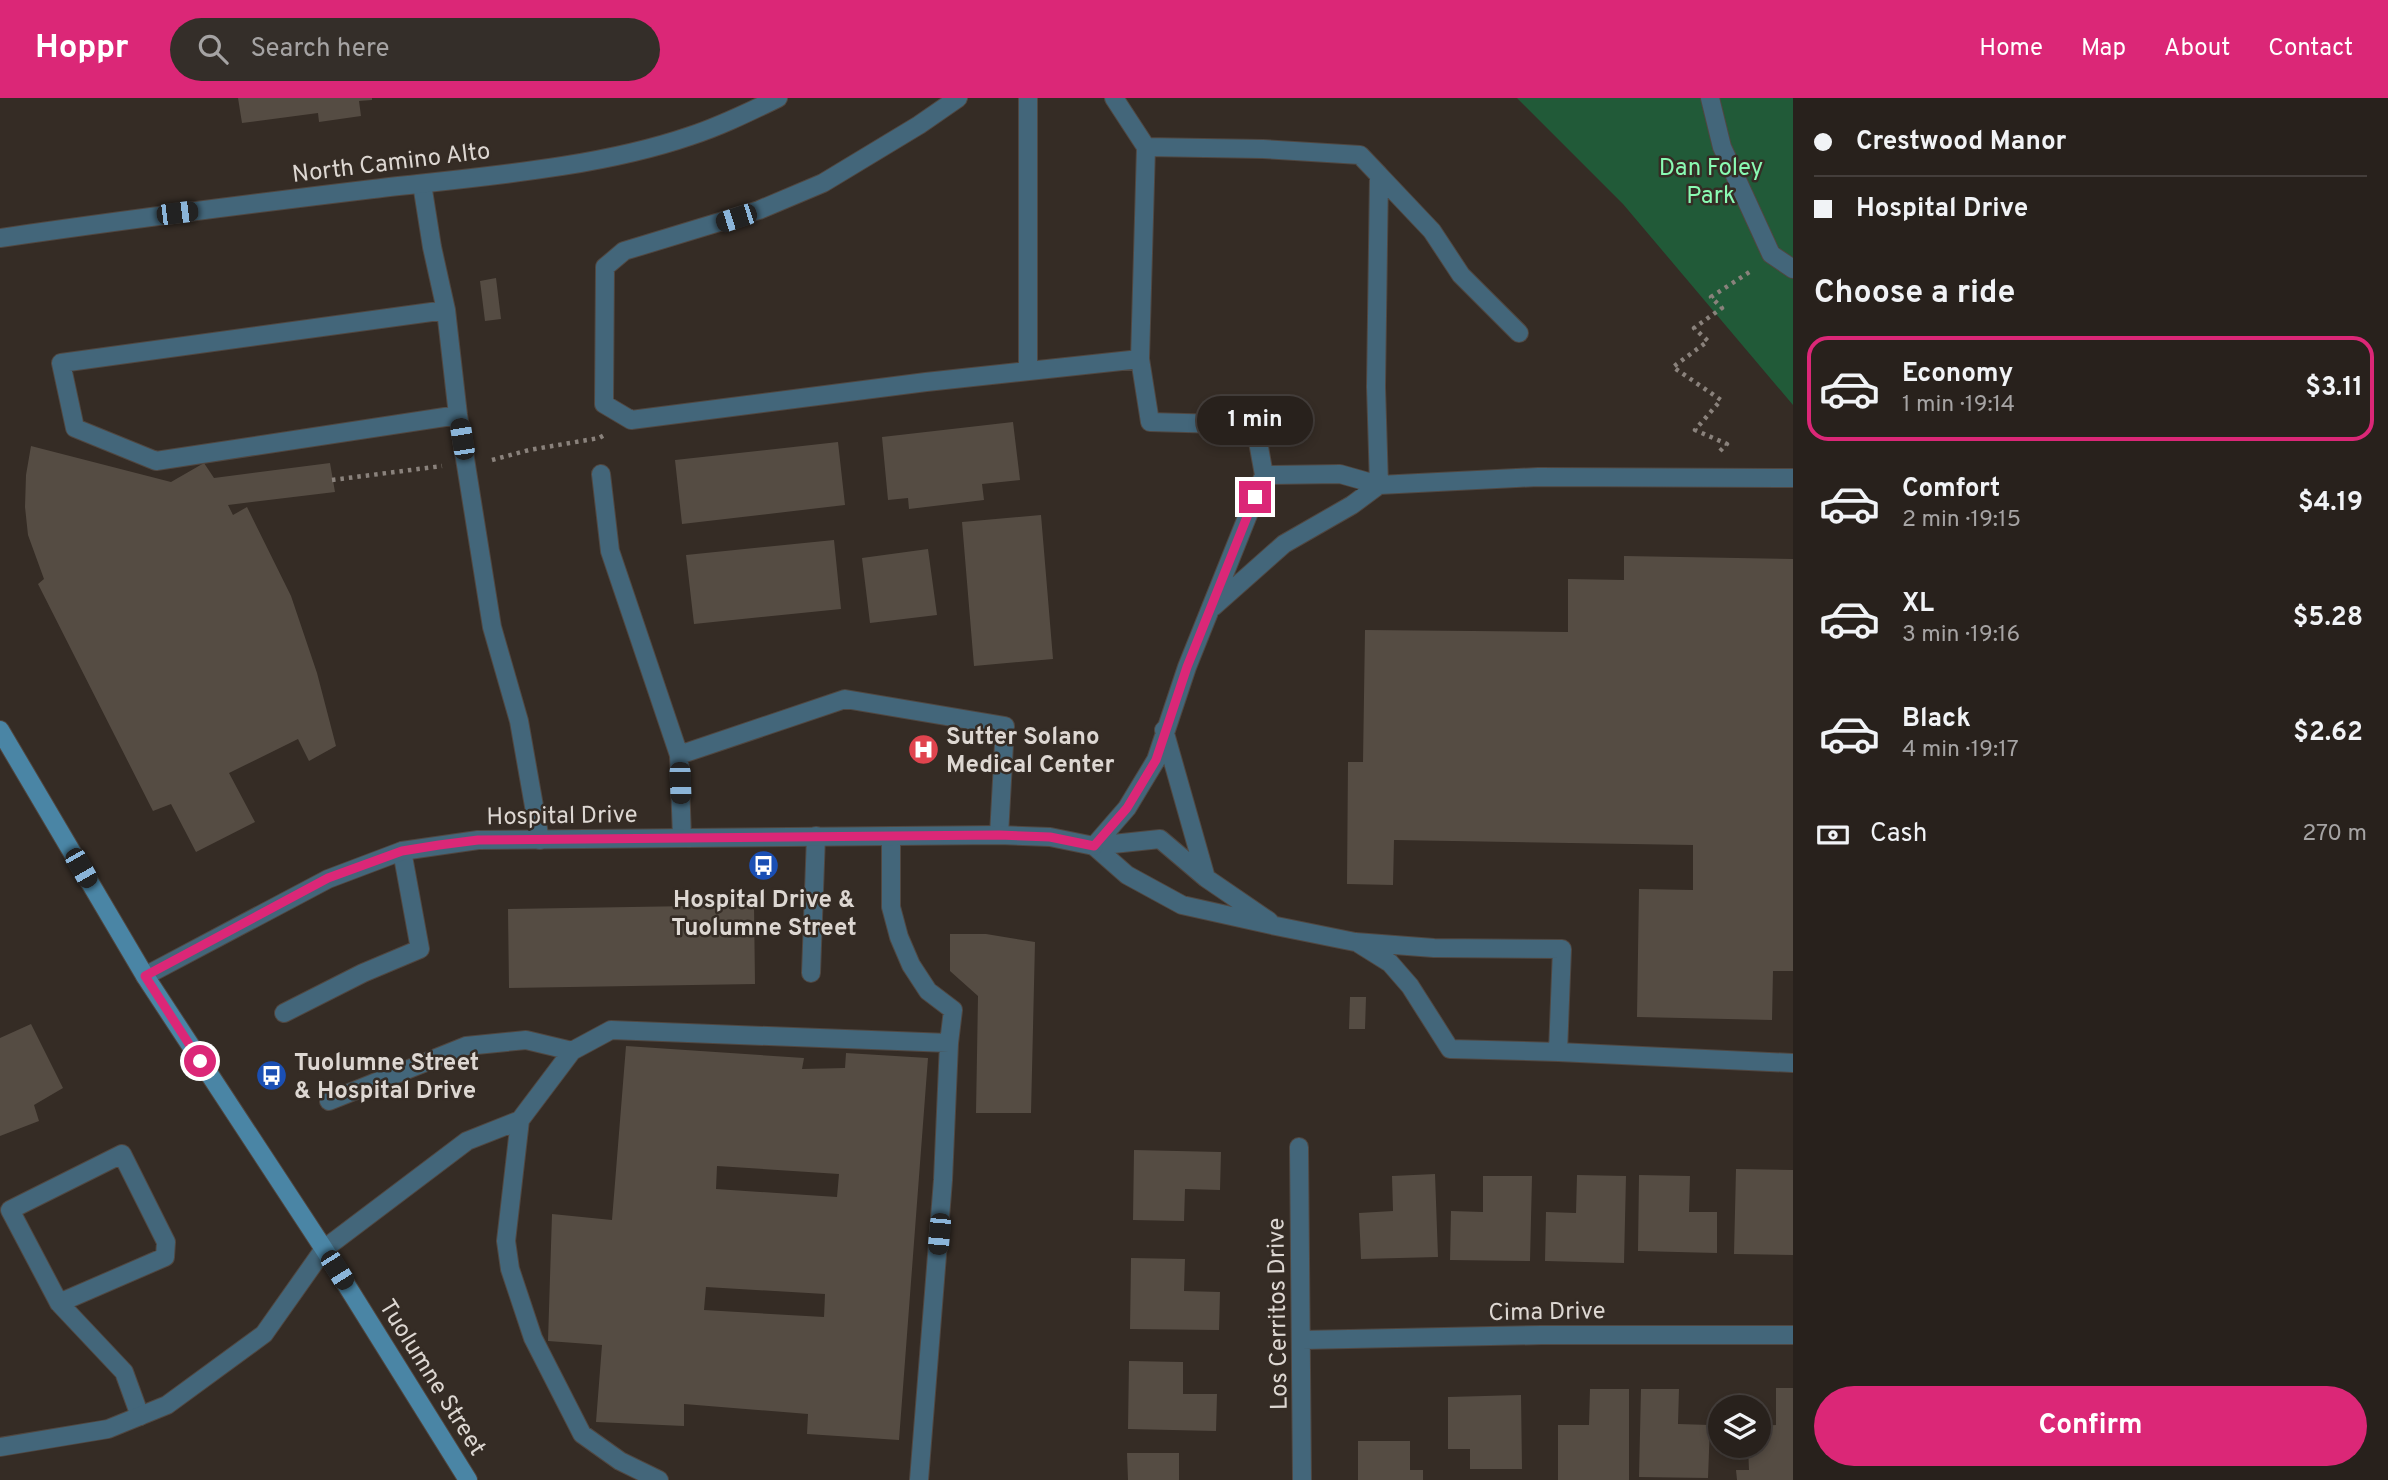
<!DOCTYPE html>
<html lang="en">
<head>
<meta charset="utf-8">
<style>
  :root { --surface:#28211c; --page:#342e29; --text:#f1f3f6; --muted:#a5a3a3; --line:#443e3b; --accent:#db2777 }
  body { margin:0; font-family:Overpass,sans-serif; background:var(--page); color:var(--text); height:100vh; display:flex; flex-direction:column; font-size:26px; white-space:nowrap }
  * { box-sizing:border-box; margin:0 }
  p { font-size:23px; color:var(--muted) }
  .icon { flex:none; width:38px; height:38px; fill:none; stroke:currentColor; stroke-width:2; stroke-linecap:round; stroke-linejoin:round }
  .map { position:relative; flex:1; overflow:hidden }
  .drawer { display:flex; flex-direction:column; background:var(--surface); width:595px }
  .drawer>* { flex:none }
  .guide { display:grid; align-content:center; height:154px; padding:0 21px; background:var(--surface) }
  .controls { position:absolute; left:1708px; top:1297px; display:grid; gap:14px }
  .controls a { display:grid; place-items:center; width:63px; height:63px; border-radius:50%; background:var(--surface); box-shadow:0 4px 10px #0003,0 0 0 2px var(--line); font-size:35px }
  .end { position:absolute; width:32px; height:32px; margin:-16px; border:9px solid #db2777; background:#fff; box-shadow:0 0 0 4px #fff }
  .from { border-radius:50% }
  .bubble { position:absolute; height:49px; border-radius:24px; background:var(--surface); box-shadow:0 4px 10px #0003,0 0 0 2px var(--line); font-size:23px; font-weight:700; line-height:49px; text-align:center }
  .car { position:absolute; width:21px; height:42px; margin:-21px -10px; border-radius:9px; box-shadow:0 0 5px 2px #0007; background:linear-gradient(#222 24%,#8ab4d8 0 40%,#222 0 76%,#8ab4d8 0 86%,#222 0) }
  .guide b { display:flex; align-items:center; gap:24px; height:66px; font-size:26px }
  .guide b+b { border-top:2px solid var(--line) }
  .guide i { width:18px; height:18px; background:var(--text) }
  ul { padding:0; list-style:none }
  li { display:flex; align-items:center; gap:21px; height:105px; margin:0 14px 10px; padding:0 7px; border:4px solid transparent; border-radius:21px }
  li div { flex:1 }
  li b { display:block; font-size:26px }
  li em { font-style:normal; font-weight:700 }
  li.selected { border-color:var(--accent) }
  li>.icon { width:63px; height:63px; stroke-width:1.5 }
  h2 { padding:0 21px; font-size:32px; line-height:84px }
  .pay { display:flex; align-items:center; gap:18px; height:77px; padding:0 21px; font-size:26px }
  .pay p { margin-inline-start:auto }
  .button { display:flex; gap:14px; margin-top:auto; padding:14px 21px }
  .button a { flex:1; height:80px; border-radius:42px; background:var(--accent); color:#fff; font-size:28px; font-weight:700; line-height:80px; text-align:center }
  header { display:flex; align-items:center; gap:42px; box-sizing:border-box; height:98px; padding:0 35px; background:var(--accent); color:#fff }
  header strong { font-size:33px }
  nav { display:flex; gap:38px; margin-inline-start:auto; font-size:24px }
  .search { width:490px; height:63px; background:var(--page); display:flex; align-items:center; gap:18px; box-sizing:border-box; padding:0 24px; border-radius:38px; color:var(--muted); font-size:26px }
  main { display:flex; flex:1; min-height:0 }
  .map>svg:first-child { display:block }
  .green { fill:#215a38 }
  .building { fill:#554c43; fill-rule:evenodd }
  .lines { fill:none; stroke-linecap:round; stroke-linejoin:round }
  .service-casing { stroke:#504741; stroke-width:20 }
  .minor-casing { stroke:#504741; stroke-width:20 }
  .tertiary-casing { stroke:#504741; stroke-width:20 }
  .secondary-casing { stroke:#504741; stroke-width:20 }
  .path { stroke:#8a827c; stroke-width:4.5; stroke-dasharray:3.5 5; stroke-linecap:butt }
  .service { stroke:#43667a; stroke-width:18 }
  .minor { stroke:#43667a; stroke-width:18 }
  .tertiary { stroke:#43667a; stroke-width:18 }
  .secondary { stroke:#4a85a5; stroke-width:18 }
  .route { stroke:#db2777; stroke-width:9 }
  .labels { text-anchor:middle; stroke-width:5; stroke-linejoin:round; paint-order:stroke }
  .street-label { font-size:24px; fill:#ddd7d2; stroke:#352c25 }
  .park-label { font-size:24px; fill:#8afbb3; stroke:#352c25 }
  .poi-label { font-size:24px; font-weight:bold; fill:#ddd7d2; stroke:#352c25; text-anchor:start }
</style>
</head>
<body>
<header>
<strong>Hoppr</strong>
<div class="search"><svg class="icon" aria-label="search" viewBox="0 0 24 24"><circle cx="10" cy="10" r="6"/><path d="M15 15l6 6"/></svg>Search here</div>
<nav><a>Home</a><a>Map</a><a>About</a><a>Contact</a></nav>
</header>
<main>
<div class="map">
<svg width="1793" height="1382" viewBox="0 0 1793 1382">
  <rect width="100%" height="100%" fill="#352c25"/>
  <path class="green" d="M 1517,0 L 1793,0 L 1793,307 L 1623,106 Z"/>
  <path class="building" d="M 238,0 L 372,0 L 372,2 L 359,3 L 361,18 L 319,24 L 318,15 L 242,25 Z
    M 496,180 L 501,221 L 485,223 L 480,183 Z
    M 1013,324 L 1020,382 L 982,386 L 984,402 L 909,411 L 908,400 L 888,402 L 882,339 Z
    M 838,344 L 845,407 L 682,426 L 675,362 Z
    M 31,348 L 171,384 L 204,365 L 214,380 L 330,365 L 335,394 L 228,407 L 233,417 L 247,409 L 291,498 L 317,575 L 336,648 L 309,663 L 298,641 L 229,675 L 255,724 L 196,754 L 171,706 L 153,713 L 38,486 L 44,481 L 28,437 L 25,409 L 26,377 Z
    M 1041,417 L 1053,561 L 974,568 L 962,424 Z
    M 834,442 L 841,511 L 694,526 L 686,457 Z
    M 928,451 L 937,517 L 870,525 L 862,460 Z
    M 1624,458 L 1793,461 L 1793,873 L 1773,873 L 1772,922 L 1637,919 L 1639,791 L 1693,792 L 1693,747 L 1394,742 L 1393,787 L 1347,786 L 1348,664 L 1363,664 L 1365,532 L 1568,534 L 1568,481 L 1624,482 Z
    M 754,807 L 755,886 L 509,890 L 508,811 Z
    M 950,836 L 986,836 L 1035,844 L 1031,1015 L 976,1015 L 978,898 L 950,873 Z
    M 1350,899 L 1366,899 L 1365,931 L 1349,931 Z
    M 31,926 L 63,990 L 34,1007 L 39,1023 L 0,1038 L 0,940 Z
    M 626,948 L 804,960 L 802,971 L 845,970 L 846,955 L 928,960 L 899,1342 L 807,1336 L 808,1316 L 684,1306 L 684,1328 L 596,1324 L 602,1247 L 548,1243 L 552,1116 L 612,1122 ZM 717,1068 L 839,1076 L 837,1099 L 716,1091 ZM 706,1189 L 825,1196 L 824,1219 L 704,1212 Z
    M 1134,1052 L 1221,1054 L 1220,1092 L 1185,1091 L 1184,1123 L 1133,1122 Z
    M 1736,1071 L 1793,1072 L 1793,1157 L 1734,1156 Z
    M 1435,1076 L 1438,1159 L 1361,1161 L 1359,1115 L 1393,1113 L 1392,1078 Z
    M 1577,1077 L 1626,1078 L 1624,1165 L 1545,1163 L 1546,1114 L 1576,1115 Z
    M 1639,1077 L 1690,1078 L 1689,1114 L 1717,1114 L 1717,1155 L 1638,1153 Z
    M 1483,1078 L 1532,1078 L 1530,1163 L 1450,1162 L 1451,1113 L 1483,1114 Z
    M 1131,1160 L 1185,1161 L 1184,1193 L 1220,1194 L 1219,1232 L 1130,1231 Z
    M 1129,1263 L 1183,1264 L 1183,1296 L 1217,1296 L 1216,1333 L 1128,1331 Z
    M 1776,1290 L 1793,1290 L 1793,1382 L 1737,1382 L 1736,1372 L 1749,1372 L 1748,1348 L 1759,1348 L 1759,1328 L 1776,1327 Z
    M 1590,1291 L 1629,1291 L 1629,1382 L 1558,1382 L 1558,1327 L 1589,1327 Z
    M 1641,1291 L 1679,1291 L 1678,1326 L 1710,1327 L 1708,1380 L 1639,1379 Z
    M 1521,1297 L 1522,1371 L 1470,1371 L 1470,1351 L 1448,1351 L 1448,1299 Z
    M 1358,1343 L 1410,1343 L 1410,1372 L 1423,1372 L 1423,1382 L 1358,1382 Z
    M 1127,1355 L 1179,1355 L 1179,1382 L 1128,1382 Z"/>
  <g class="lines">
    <defs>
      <path id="service" d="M 958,0 L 919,27 L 823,85 L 759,112 L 624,153 L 605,169 L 604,306 L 631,322 L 926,284 L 1140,261
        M 1114,0 L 1146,49 L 1140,261 L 1150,324 L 1255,327 L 1264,377
        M 1710,0 L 1722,49 L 1771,156 L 1793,171
        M 1146,49 L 1263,51 L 1360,57 L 1379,77 L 1376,289 L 1379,387
        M 1379,77 L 1432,133 L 1461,177 L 1519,235
        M 422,86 L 432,149 L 446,212 L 458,317 L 492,529 L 519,623 L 540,742
        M 446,212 L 61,265 L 75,330 L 156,363 L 458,317
        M 1028,272 L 1028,0
        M 601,376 L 610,453 L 679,657 L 682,739
        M 1264,377 L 1340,376 L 1379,387 L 1538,379 L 1793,380
        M 1213,509 L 1284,446 L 1352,407 L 1379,387
        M 1164,632 L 1206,780
        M 679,657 L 845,601 L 1005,628 L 999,737
        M 891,738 L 891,809 L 899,839 L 911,867 L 928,893 L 953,912 L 949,945
        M 1094,748 L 1127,777 L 1182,807 L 1276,828 L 1355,844 L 1434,850 L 1562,851 L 1558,954
        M 1094,748 L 1127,710 L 1156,662 L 1187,569 L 1264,377
        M 1094,748 L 1160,741 L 1206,780 L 1269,823
        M 1358,845 L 1390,865 L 1410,888 L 1450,951 L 1558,954 L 1793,965
        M 811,875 L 816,738
        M 284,915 L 363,875 L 420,851 L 402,753
        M 329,1003 L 466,948 L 526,942 L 572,953
        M 520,1022 L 506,1143 L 510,1171 L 533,1240 L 582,1336 L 620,1363 L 659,1382
        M 324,1151 L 467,1043 L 520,1022 L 572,953 L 611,932 L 949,945 L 943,1082 L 919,1382
        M 59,1205 L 165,1159 L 166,1144 L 122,1056 L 10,1112 L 59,1205 L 124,1274 L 140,1318"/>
      <path id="minor" d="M 145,878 L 328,781 L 402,753 L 478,742 L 999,737 L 1050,739 L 1094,748
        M 1299,1049 L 1302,1382
        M 1302,1242 L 1542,1237 L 1793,1237
        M 0,1349 L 108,1331 L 167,1307 L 264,1236 L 324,1151"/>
      <path id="tertiary" d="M 0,140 C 124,122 248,106 373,91 C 474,79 594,71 690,38 C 721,28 749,14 778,0"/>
      <path id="secondary" d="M 0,632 L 145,878 L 324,1151 L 468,1382"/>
    </defs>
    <use href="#service" class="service-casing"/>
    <use href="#minor" class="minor-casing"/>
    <use href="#tertiary" class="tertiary-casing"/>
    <use href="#secondary" class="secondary-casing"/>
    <path class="path" d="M 1720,353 L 1727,346 L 1695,332 L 1721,302 L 1673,269 L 1708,243 L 1694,230 L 1722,210 L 1711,199 L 1751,173
      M 492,362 L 529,352 L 599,340 L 606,336
      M 332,382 L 442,368"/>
    <use href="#service" class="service"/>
    <use href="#minor" class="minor"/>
    <use href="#tertiary" class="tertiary"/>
    <use href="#secondary" class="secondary"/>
  </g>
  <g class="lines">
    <path class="route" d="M 200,963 L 145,878 L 328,780 L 402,753 L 439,747 L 478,742 L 999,737 L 1050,739 L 1094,748 L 1127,710 L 1156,662 L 1187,569 L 1255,399"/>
  </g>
  <defs>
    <symbol id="hospital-disc" viewBox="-11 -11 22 22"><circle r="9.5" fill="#e0444e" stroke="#352c25"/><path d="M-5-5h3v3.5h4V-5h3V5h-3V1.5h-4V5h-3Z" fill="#fff"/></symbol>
    <symbol id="bus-disc" viewBox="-11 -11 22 22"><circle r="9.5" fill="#1a4fb4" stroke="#352c25"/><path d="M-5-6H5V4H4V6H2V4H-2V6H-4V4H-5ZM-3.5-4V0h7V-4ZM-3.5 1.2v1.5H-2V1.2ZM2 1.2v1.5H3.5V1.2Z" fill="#fff"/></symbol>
  </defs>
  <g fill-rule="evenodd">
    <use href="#hospital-disc" x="906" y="634" width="35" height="35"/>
    <use href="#bus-disc" x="746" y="750" width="35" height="35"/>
    <use href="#bus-disc" x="254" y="960" width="35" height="35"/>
  </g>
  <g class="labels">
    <g class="street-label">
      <text transform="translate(391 64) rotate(-7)" y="8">North Camino Alto</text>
      <text transform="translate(562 717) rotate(-1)" y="8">Hospital Drive</text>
      <text transform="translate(1547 1213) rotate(-1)" y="8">Cima Drive</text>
      <text transform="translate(1277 1216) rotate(-91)" y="8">Los Cerritos Drive</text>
      <text transform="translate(433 1279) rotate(58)" y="8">Tuolumne Street</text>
    </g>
    <g class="park-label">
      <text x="1711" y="77">Dan Foley<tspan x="1711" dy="28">Park</tspan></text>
    </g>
    <g class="poi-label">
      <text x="946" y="646">Sutter Solano<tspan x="946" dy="28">Medical Center</tspan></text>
      <text x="764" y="809" text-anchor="middle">Hospital Drive &amp;<tspan x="764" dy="28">Tuolumne Street</tspan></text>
      <text x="294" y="972">Tuolumne Street<tspan x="294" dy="28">&amp; Hospital Drive</tspan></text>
    </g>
  </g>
</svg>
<div class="controls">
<a><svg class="icon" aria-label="layers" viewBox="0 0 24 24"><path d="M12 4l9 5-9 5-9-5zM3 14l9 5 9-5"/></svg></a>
</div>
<i class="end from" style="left:200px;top:963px"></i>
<i class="end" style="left:1255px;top:399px"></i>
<div class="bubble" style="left:1197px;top:298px;width:116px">1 min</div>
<i class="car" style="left:177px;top:115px;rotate:83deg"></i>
<i class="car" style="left:736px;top:120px;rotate:252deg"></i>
<i class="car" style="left:462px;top:341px;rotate:351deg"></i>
<i class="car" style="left:680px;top:685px;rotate:178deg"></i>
<i class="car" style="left:81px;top:770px;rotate:150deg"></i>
<i class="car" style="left:939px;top:1136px;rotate:185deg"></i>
<i class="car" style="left:337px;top:1172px;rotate:148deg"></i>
</div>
<section class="drawer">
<div class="guide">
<b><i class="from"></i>Crestwood Manor</b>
<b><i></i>Hospital Drive</b>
</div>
<h2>Choose a ride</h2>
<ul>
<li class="selected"><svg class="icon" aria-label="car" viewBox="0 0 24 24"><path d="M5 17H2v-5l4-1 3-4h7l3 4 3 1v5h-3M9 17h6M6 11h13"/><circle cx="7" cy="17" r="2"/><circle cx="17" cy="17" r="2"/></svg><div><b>Economy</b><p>1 min · 19:14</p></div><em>$3.11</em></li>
<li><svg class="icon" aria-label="car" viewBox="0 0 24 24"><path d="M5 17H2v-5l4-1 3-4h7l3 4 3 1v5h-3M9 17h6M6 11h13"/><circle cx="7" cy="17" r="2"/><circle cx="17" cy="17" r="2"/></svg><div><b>Comfort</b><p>2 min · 19:15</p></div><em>$4.19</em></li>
<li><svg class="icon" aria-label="car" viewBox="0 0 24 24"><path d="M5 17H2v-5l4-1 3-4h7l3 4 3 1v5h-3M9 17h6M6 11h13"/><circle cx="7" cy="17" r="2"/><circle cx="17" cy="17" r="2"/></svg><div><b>XL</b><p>3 min · 19:16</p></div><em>$5.28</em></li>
<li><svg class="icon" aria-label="car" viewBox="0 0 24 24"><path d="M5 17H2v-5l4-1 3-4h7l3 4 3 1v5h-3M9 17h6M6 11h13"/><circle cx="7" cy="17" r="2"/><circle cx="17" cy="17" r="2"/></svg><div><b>Black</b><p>4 min · 19:17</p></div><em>$2.62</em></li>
</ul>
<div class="pay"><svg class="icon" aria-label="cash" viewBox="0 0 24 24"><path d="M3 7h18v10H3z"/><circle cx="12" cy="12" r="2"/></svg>Cash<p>270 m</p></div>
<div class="button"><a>Confirm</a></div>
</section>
</main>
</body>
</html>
